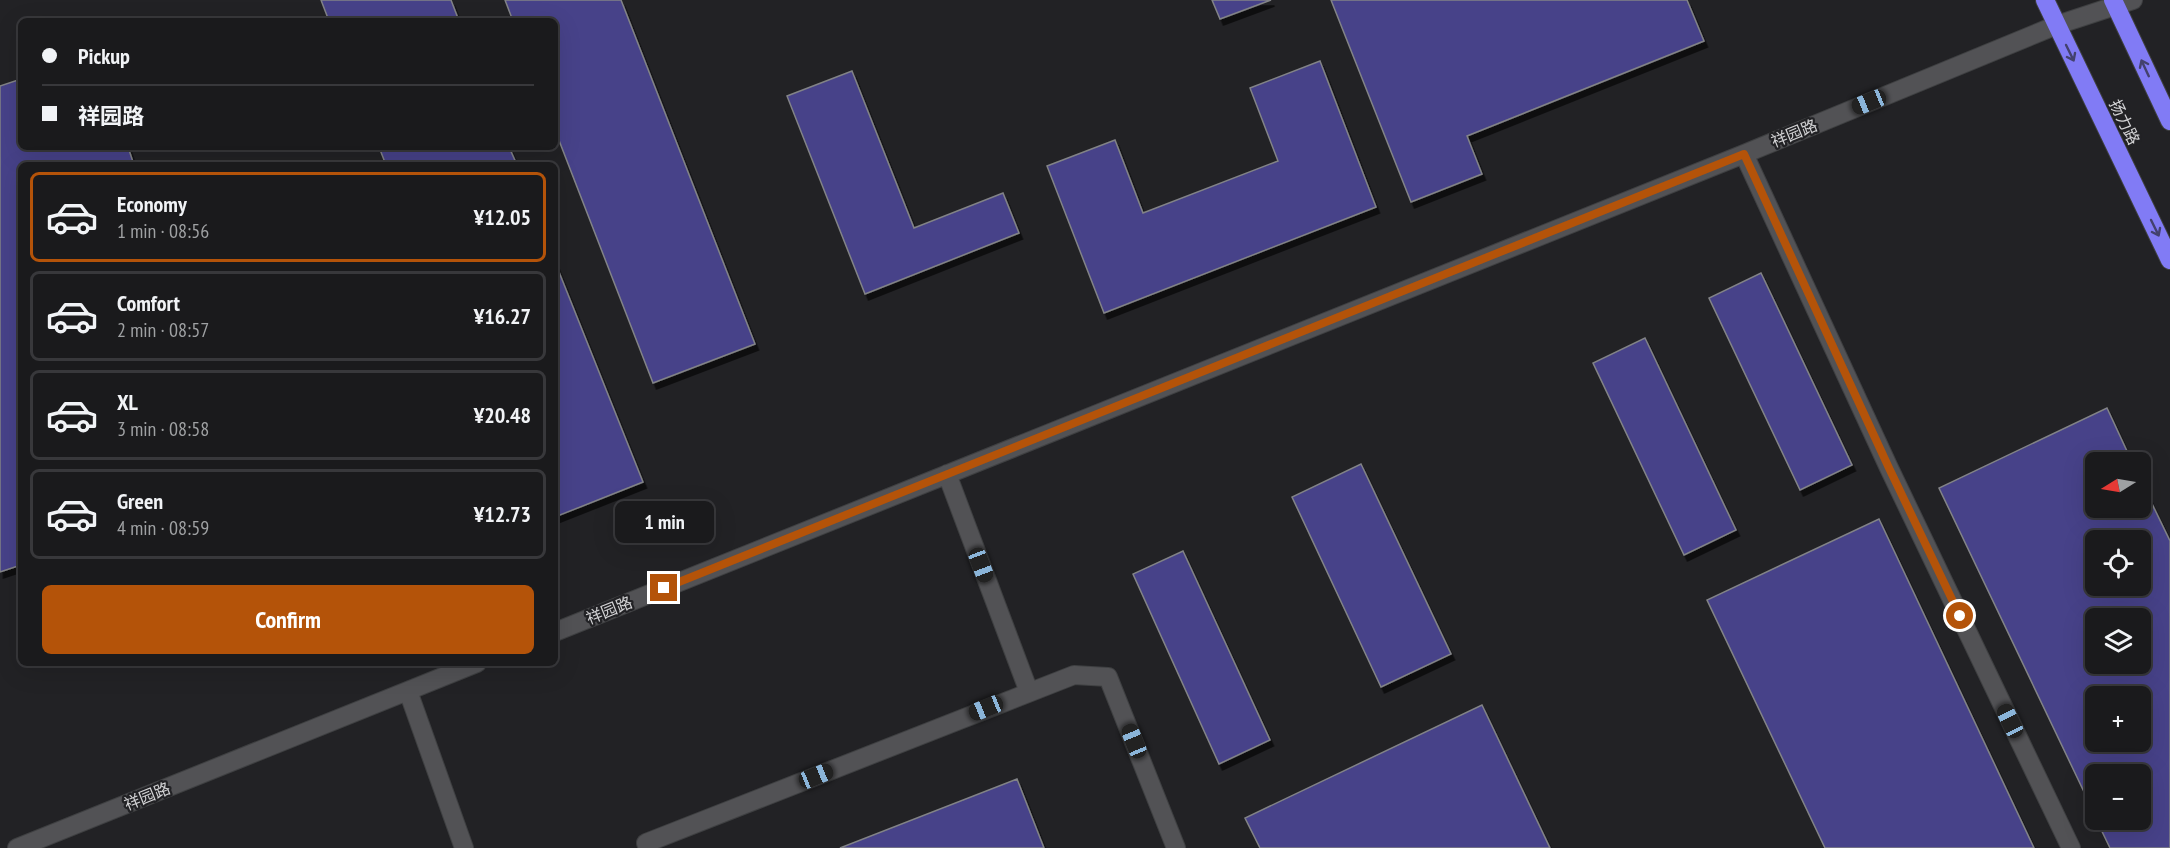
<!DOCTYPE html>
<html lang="en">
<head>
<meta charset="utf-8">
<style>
  :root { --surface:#1a1a1c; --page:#272729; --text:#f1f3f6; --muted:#9fa1a3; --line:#38383b; --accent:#b45309 }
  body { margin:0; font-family:"PT Sans Narrow","Noto Sans SC",sans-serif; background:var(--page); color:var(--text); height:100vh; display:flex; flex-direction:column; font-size:22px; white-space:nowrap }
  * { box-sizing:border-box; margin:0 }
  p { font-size:20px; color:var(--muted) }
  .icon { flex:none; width:33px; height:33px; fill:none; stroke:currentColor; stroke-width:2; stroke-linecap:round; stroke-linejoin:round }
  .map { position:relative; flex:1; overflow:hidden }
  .details { position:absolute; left:18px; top:162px; width:540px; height:504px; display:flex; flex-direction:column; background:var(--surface); border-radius:9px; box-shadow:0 6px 24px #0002,0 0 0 2px var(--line) }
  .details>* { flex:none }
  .top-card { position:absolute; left:18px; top:18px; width:540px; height:132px; border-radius:9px; box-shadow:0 6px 24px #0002,0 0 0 2px var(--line); display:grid; align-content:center; height:132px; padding:0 24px; background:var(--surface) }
  .needle { width:39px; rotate:259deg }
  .controls { position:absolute; left:2085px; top:452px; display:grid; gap:12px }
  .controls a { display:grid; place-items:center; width:66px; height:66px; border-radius:9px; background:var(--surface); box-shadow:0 6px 24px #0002,0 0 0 2px var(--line); font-size:30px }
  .end { position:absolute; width:27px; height:27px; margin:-14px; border:8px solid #b45309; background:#fff; box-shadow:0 0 0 3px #fff }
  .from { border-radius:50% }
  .bubble { position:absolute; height:42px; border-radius:9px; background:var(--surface); box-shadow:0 6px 24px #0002,0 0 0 2px var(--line); font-size:20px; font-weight:700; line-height:42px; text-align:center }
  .car { position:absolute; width:18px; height:36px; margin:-18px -9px; border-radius:8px; box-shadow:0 0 4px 2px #0007; background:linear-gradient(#222 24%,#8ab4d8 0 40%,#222 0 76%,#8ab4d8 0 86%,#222 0) }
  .top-card b { display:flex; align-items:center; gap:21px; height:57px; font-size:22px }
  .top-card b+b { border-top:2px solid var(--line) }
  .top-card i { width:15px; height:15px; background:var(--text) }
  ul { padding:10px 0 0; list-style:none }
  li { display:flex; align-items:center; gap:18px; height:90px; margin:0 12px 9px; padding:0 12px; border:3px solid var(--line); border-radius:9px }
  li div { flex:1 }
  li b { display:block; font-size:22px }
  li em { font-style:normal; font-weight:700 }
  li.selected { border-color:var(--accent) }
  li>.icon { width:54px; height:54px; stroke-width:1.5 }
  .cta { display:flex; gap:12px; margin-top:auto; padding:12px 24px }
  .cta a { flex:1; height:69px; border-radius:9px; background:var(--accent); color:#fff; font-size:24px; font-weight:700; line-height:69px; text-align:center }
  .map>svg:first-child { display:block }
  .building { fill:#464289; stroke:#828387; stroke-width:1.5; fill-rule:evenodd; filter:url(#shadow) }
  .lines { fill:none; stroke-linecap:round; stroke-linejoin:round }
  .minor-casing { stroke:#3f4042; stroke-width:20 }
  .highway-casing { stroke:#3f4042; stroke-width:20 }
  .minor { stroke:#525255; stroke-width:18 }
  .highway { stroke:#817bf5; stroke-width:18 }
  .oneway { stroke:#43416e }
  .route { stroke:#b45309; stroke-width:8 }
  .labels { text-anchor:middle; stroke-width:4.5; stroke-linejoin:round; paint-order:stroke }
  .street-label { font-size:16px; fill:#d4d4d6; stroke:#222225 }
</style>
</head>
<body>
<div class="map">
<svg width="2170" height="848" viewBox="0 0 2170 848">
  <defs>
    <filter id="shadow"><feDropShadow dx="3.5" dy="6" stdDeviation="0" flood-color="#0009"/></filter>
  </defs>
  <rect width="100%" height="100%" fill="#222225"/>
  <path class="building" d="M 321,0 L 451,0 L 459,21 L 329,21 Z
    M 505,0 L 621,0 L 755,344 L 653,383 L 555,130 L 555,21 L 513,21 Z
    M 1212,0 L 1271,0 L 1220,19 Z
    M 1331,0 L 1687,0 L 1704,41 L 1467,136 L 1482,174 L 1411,202 Z
    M 1320,61 L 1376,207 L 1104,313 L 1047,166 L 1115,140 L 1143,213 L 1278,161 L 1250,88 Z
    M 852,71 L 914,228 L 1003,193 L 1019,233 L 865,294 L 787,96 Z
    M 21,79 L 21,147 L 128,147 L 134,165 L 21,165 L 21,565 L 0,572 L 0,86 Z
    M 379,147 L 509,147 L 517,165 L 386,165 Z
    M 555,262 L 643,482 L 555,517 Z
    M 1761,273 L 1852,465 L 1800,490 L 1709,298 Z
    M 1645,338 L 1736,530 L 1684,555 L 1593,363 Z
    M 2107,408 L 2132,462 L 2096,462 L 2096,507 L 2140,507 L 2140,479 L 2170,541 L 2170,848 L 2110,848 L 2096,819 L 2140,819 L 2140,774 L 2096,774 L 2096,817 L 1939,488 ZM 2096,540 L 2140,540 L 2140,585 L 2096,585 ZM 2096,618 L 2140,618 L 2140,663 L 2096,663 ZM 2096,696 L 2140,696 L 2140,741 L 2096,741 Z
    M 1361,464 L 1451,654 L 1381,687 L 1292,497 Z
    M 1879,519 L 2034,848 L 1825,848 L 1707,600 Z
    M 1183,551 L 1270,740 L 1219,764 L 1133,574 Z
    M 1482,705 L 1550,848 L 1260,848 L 1245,818 Z
    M 1017,779 L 1044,848 L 840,848 Z"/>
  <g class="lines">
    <defs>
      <path id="minor" d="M 1744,154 L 1889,468 L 2071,848
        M 947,474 L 1029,692
        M 555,632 L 1744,154 L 2057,25 L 2133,0
        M 408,691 L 464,848
        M 17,848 L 477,663
        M 648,848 L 646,843 L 1074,675 L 1108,677 L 1176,848"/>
      <path id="highway" d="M 2045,0 L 2170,260
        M 2113,0 L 2170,121"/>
    </defs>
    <use href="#minor" class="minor-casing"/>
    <use href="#highway" class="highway-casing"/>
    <use href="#minor" class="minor"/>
    <use href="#highway" class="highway"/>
  </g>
  <defs><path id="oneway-shaft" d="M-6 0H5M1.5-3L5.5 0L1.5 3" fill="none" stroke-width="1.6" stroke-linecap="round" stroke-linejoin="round" transform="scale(1.5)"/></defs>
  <g class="oneway">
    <use href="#oneway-shaft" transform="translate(2070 53) rotate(64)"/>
    <use href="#oneway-shaft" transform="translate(2145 68) rotate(-115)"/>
    <use href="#oneway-shaft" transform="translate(2155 228) rotate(64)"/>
  </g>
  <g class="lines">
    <path class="route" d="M 664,588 L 1744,154 L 1889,468 L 1960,616"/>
  </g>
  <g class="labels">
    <g class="street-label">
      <text transform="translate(2125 122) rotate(64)" y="6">扬力路</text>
      <text transform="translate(1794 133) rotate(-22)" y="6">祥园路</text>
      <text transform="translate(609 610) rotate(-22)" y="6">祥园路</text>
      <text transform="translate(147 796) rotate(-22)" y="6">祥园路</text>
    </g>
  </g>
</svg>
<div class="controls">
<a><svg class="needle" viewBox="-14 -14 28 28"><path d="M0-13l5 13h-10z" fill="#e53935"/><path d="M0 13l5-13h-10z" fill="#9fa1a3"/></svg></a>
<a><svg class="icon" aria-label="locate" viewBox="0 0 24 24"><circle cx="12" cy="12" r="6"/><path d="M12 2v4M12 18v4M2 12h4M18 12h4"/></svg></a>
<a><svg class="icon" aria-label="layers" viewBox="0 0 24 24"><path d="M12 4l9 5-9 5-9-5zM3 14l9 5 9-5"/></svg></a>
<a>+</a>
<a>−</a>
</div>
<i class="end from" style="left:1960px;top:616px"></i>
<i class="end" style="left:664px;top:588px"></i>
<div class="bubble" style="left:615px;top:501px;width:99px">1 min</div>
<i class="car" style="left:1869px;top:102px;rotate:248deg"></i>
<i class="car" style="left:981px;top:565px;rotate:159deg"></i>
<i class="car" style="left:986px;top:708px;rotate:248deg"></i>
<i class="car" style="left:2010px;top:721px;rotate:334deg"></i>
<i class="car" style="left:1134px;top:741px;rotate:338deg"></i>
<i class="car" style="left:816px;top:776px;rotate:68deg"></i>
<div class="top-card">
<b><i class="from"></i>Pickup</b>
<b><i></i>祥园路</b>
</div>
<section class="details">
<ul>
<li class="selected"><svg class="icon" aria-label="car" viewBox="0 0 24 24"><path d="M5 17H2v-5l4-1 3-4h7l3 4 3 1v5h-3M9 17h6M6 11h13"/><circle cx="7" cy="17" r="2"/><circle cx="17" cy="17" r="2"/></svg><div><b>Economy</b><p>1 min · 08:56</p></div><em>¥12.05</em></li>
<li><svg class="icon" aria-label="car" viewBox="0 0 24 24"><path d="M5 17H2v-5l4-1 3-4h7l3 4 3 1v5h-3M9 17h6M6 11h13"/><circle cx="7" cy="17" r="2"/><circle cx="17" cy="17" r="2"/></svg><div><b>Comfort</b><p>2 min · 08:57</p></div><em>¥16.27</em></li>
<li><svg class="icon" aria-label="car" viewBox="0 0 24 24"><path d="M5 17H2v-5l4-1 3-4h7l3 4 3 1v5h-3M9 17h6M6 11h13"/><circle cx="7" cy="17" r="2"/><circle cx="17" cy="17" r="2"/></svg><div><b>XL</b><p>3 min · 08:58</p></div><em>¥20.48</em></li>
<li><svg class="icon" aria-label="car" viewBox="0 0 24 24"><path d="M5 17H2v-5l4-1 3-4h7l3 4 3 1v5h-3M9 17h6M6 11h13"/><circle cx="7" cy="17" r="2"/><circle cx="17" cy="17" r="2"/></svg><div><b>Green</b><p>4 min · 08:59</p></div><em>¥12.73</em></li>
</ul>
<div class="cta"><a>Confirm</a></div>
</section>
</div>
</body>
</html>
